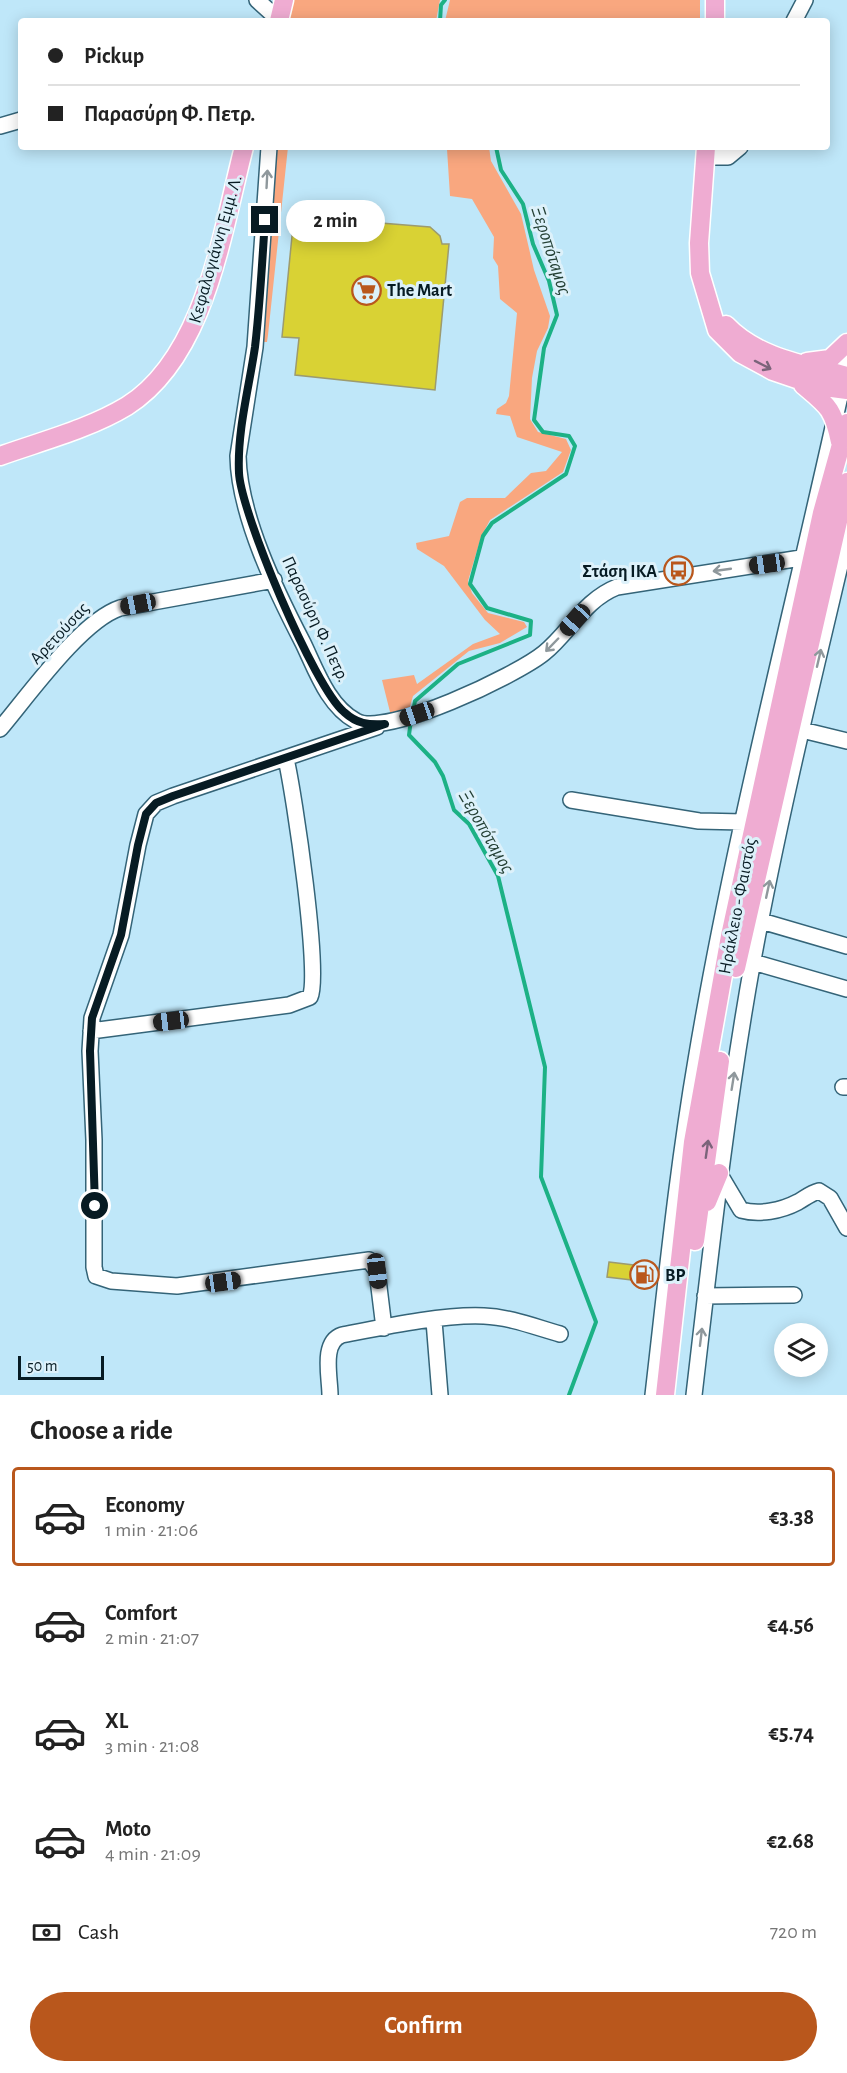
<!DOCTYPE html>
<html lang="en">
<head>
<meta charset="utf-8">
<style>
  :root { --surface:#fff; --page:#f2f2f2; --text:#222; --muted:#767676; --line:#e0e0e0; --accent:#b9571c }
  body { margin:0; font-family:"Alegreya Sans",sans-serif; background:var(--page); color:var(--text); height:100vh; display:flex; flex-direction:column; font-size:22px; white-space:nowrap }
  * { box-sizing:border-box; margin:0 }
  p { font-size:20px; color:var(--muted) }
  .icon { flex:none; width:33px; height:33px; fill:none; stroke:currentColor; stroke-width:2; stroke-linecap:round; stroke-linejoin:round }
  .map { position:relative; height:1395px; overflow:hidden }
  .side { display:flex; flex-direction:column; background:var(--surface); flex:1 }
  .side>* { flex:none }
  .hud { position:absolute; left:18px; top:18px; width:812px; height:132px; border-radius:6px; box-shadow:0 3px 15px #0003; display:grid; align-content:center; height:132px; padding:0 30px; background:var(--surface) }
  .fabs { position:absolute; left:774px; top:1323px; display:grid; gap:12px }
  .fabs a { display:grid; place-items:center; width:54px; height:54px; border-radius:50%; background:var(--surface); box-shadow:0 3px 15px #0003; font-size:30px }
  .scale { position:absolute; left:18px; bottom:15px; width:86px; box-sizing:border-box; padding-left:6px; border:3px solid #071b23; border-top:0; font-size:16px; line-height:21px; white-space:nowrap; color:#071b23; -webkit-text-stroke:4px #ddf1fa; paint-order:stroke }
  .end { position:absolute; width:27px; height:27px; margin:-14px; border:8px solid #071b23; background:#fff; box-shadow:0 0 0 3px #fff }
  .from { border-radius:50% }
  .bubble { position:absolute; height:42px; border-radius:21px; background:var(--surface); box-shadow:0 3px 15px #0003; font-size:20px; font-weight:700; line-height:42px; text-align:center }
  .car { position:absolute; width:18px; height:36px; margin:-18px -9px; border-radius:8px; box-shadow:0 0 4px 2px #0007; background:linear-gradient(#222 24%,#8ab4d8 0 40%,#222 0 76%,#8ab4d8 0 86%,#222 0) }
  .hud b { display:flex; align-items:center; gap:21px; height:57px; font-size:22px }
  .hud b+b { border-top:2px solid var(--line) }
  .hud i { width:15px; height:15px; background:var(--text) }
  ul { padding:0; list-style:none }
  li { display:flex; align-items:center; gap:18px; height:99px; margin:0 12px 9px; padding:0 18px; border:3px solid transparent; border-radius:6px }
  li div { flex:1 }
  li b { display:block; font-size:22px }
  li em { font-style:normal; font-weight:700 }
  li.active { border-color:var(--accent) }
  li>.icon { width:54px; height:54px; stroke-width:1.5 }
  h2 { padding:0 30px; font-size:27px; line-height:72px }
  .pay { display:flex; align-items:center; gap:15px; height:66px; padding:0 30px; font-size:22px }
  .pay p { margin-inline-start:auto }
  .action { display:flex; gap:12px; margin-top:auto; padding:12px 30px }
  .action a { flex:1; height:69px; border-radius:36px; background:var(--accent); color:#fff; font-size:24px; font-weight:700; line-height:69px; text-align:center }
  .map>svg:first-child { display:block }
  .green { fill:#f9a77f }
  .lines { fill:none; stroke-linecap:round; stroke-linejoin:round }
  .stream { stroke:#1cb185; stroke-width:4 }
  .building { fill:#d9d234; stroke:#9c9b6f; stroke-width:1.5 }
  .minor-casing { stroke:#346478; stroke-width:18 }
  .major-casing { stroke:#fff; stroke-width:21 }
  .minor { stroke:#fff; stroke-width:15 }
  .major { stroke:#efacd2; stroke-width:18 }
  .oneway { stroke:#8f989c }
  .oneway2 { stroke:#7b647a }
  .route { stroke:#071b23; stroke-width:8 }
  .labels { text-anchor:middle; stroke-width:6; stroke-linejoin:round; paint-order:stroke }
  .street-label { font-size:18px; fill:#071b23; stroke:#ddf1fa }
  .poi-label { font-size:18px; font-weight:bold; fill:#071b23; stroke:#ddf1fa; text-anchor:start }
  .water-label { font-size:20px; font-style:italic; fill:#244035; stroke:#ddf1fa }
</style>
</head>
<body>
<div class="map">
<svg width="847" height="1395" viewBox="0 0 847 1395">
  <rect width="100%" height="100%" fill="#bfe7f9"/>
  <path class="green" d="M 292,0 L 440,0 L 436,21 L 287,21 Z
    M 450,0 L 700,0 L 700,21 L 445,21 Z
    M 274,147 L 288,147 L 268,335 L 267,342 L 263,342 L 261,335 Z
    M 444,147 L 489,147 L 491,161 L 521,214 L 534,270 L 550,316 L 548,328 L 537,351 L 532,378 L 530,419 L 538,432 L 566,439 L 571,450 L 563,472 L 490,520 L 481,537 L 468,581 L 472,593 L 488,613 L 524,622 L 527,627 L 500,643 L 469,651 L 413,696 L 408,713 L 391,716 L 382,680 L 414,675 L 417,684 L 473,644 L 500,634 L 485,620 L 444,566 L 417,549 L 416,543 L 449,536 L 460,502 L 467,498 L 505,498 L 531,473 L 546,471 L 562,452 L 517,437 L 510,416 L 496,414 L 497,409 L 506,403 L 509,396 L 517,313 L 500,299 L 498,266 L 493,258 L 494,237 L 472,199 L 450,196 L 447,149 Z"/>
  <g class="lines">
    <path class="stream" d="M 440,21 L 441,5 L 445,0
      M 413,712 L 415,701 L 458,664 L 530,635 L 531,621 L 487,608 L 470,584 L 483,536 L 492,523 L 566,474 L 575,446 L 569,436 L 543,432 L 534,420 L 544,348 L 557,315 L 549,281 L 533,244 L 523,204 L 501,170 L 496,147
      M 411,720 L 409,735 L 435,762 L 443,776 L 454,810 L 469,824 L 498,876 L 545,1067 L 541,1177 L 596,1322 L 569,1395"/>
  </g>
  <path class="building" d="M 294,216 L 430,227 L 440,236 L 442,244 L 449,244 L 435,390 L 295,375 L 299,338 L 282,337 Z
    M 609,1262 L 650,1267 L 648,1282 L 607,1277 Z"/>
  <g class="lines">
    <defs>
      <path id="minor" d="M 257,0 L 279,20
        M 794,21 L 805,0
        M 0,126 L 21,120
        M 269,147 L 255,347 L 238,456 C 239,515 276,591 303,643 C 316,670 328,706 356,721 C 386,738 517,675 544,653 C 570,632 584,600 617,587 L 801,558
        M 705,157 L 728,157 L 740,147
        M 377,727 L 173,796 L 156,803 L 146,814 L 138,845 L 121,935 L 92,1018 L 90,1051 L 94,1140 L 94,1267 L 96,1276 L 111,1281 L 177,1286 L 369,1260 L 377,1271 L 384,1328
        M 0,729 C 28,696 81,621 120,608 L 274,580
        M 802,730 L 847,741
        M 571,800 L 699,821 L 743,822
        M 761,921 L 847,946
        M 753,962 L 847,989
        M 91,1031 L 289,1005 L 310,997 C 321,975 294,793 286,759
        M 843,1087 L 847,1087
        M 719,1173 L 741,1210 C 759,1215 781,1211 798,1202 C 805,1198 811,1193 819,1191 L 830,1198 L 847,1228
        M 705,1296 L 794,1295
        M 434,1321 L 440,1395
        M 330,1395 C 330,1377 321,1342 342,1335 C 383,1327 443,1314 484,1316 C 510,1317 535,1327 560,1334
        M 653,1395 C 666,1283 677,1171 696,1060 C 735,826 797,596 847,364
        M 694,1395 C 711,1249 727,1104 753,960 C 779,818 814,676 847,536"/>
      <path id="major" d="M 279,21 L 284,0
        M 715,21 L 715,0
        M 706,147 L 699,243 L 700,273 L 717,330 L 740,353 L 773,371 L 817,386 L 847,390
        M 726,325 C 757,358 806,365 847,376
        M 807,362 L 830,359 L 847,343
        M 803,385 C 828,406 833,408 840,442
        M 0,456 C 42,441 89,429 127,406 C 206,356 222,231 244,147
        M 736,968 L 847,482
        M 707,1202 L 719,1173
        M 695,1241 L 720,1061
        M 665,1395 L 693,1142 L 730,936 L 822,513 L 847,423"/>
    </defs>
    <use href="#minor" class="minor-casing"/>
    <use href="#major" class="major-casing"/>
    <use href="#minor" class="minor"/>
    <use href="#major" class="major"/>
  </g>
  <defs><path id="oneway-shaft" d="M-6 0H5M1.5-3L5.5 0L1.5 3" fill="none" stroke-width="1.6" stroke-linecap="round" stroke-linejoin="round" transform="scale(1.5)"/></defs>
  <g class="oneway">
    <use href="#oneway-shaft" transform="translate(267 179) rotate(-87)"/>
    <use href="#oneway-shaft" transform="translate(722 570) rotate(172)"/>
    <use href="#oneway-shaft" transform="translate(552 645) rotate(134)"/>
    <use href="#oneway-shaft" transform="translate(819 658) rotate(-77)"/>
    <use href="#oneway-shaft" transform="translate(768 889) rotate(-78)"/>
    <use href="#oneway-shaft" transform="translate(733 1081) rotate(-81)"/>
    <use href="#oneway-shaft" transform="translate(701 1337) rotate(-83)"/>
  </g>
  <g class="oneway2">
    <use href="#oneway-shaft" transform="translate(763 365) rotate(27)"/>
    <use href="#oneway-shaft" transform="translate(707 1149) rotate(-82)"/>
  </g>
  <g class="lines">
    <path class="route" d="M 95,1206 L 90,1051 L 92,1018 L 121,935 L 138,845 L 146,814 L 156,803 L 173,796 L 385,724 C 368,725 357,724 344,712 C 314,687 241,513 239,473 C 237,431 249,388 255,347 C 260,305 262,263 265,220"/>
  </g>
  <defs>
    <symbol id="supermarket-ring" viewBox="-11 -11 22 22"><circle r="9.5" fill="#ddf1fa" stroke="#b9571c" stroke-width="1.5"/><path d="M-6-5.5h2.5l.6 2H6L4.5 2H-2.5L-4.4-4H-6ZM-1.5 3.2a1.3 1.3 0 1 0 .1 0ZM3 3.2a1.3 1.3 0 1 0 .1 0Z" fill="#b9571c"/></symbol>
    <symbol id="bus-ring" viewBox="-11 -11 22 22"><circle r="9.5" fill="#ddf1fa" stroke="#b9571c" stroke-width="1.5"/><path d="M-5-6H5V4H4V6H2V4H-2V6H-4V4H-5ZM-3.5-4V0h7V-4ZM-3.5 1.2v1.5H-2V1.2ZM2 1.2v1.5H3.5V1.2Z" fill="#b9571c"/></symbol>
    <symbol id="fuel-ring" viewBox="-11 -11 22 22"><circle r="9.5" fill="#ddf1fa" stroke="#b9571c" stroke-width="1.5"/><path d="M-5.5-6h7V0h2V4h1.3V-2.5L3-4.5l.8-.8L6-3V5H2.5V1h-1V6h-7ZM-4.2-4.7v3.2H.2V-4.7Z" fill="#b9571c"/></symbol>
  </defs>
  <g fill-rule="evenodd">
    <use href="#supermarket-ring" x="350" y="274" width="33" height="33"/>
    <use href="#bus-ring" x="662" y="554" width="33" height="33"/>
    <use href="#fuel-ring" x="628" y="1258" width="33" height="33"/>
  </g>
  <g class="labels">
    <g class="street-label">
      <text transform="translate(215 249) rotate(-74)" y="6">Κεφαλογιάννη Εμμ. Λ.</text>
      <text transform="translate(316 619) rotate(65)" y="6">Παρασύρη Φ. Πετρ.</text>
      <text transform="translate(59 633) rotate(-47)" y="6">Αρετούσας</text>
      <text transform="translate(737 906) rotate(-79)" y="6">Ηράκλειο - Φαιστός</text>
    </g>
    <g class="poi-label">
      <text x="387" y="296">The Mart</text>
      <text x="657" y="577" text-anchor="end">Στάση ΙΚΑ</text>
      <text x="665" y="1281">BP</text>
    </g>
    <g class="water-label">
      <text transform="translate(552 250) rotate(72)" y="7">Ξεροπόταμος</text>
      <text transform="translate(487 831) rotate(60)" y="7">Ξεροπόταμος</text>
    </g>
  </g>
</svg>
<div class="fabs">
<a><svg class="icon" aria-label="layers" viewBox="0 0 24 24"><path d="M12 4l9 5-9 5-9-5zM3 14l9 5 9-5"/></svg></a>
</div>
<div class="scale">50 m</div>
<i class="end from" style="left:95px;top:1206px"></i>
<i class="end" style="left:265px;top:220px"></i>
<div class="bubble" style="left:286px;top:200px;width:99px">2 min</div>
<i class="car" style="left:767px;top:564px;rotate:262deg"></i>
<i class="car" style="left:138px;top:604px;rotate:259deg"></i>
<i class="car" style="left:575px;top:620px;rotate:222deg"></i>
<i class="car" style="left:417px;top:714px;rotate:251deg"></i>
<i class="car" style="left:171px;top:1021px;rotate:263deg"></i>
<i class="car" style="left:377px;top:1271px;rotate:173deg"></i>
<i class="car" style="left:223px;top:1282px;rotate:82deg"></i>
<div class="hud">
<b><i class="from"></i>Pickup</b>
<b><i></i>Παρασύρη Φ. Πετρ.</b>
</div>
</div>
<section class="side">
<h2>Choose a ride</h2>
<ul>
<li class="active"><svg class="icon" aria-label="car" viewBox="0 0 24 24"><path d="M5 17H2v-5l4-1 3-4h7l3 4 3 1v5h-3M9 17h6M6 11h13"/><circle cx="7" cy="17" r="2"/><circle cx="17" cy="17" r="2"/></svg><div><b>Economy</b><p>1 min · 21:06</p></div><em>€3.38</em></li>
<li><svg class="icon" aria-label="car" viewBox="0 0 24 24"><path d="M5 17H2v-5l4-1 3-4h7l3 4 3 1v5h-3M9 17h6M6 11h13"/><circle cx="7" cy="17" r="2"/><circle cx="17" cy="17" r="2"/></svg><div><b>Comfort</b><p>2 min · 21:07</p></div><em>€4.56</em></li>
<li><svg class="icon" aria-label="car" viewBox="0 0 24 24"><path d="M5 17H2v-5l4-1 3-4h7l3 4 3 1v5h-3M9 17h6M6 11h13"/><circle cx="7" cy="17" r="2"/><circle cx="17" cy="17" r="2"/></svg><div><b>XL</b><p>3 min · 21:08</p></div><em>€5.74</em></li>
<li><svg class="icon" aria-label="car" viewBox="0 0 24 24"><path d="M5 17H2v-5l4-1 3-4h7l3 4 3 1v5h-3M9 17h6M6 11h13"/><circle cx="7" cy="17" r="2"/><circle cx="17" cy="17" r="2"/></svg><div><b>Moto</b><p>4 min · 21:09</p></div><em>€2.68</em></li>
</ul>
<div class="pay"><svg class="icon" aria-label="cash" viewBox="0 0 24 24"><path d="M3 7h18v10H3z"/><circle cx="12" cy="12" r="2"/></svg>Cash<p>720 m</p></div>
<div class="action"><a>Confirm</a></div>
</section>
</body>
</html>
